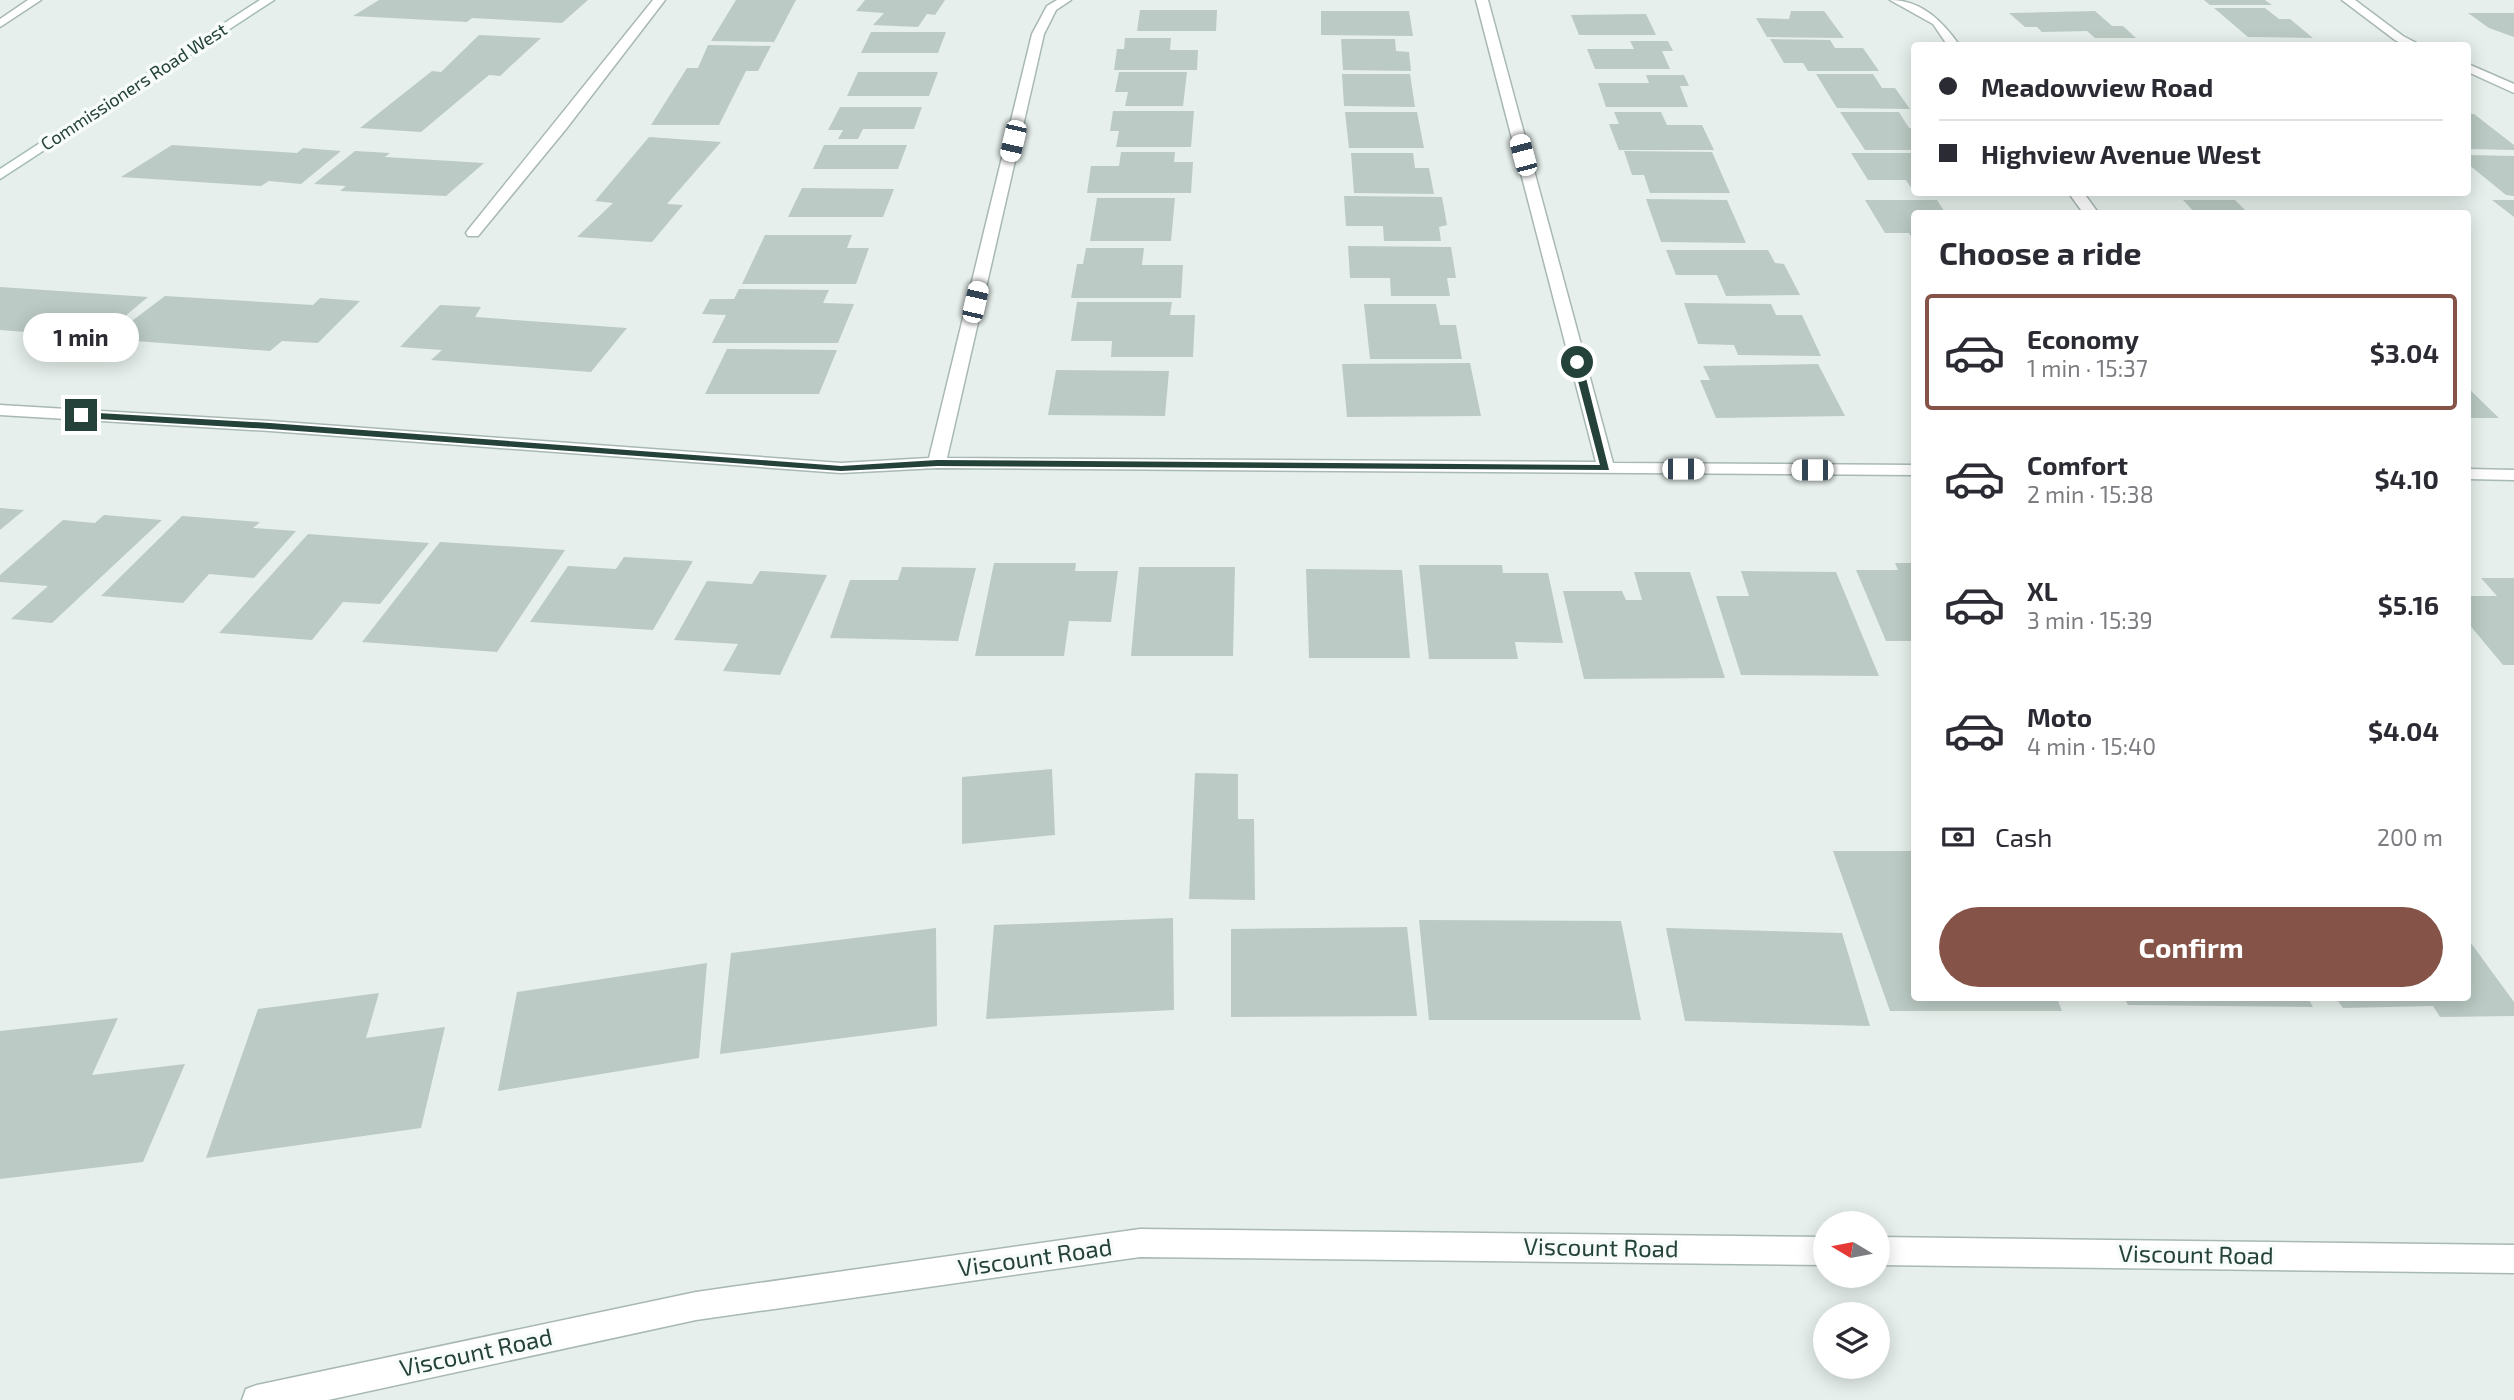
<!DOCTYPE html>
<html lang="en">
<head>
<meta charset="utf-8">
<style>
  :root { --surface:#fff; --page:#f7f7f7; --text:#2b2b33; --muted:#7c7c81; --line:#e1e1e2; --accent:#855347 }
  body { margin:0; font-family:"Exo 2",sans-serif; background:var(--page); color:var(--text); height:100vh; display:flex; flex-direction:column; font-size:26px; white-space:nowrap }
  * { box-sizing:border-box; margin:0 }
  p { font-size:23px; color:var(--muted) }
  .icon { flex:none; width:38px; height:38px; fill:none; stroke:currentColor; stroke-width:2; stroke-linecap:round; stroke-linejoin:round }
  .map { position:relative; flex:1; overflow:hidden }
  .sheet { position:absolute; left:1911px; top:210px; width:560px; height:791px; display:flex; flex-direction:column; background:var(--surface); border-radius:7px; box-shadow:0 4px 18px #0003 }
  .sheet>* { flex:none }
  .banner { position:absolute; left:1911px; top:42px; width:560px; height:154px; border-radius:7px; box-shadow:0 4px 18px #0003; display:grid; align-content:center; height:154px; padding:0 28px; background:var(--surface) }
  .needle { width:46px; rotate:280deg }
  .fabs { position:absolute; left:1813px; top:1211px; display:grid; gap:14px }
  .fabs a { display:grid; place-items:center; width:77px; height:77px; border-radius:50%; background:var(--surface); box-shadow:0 4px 18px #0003; font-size:35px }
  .end { position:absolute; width:32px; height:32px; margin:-16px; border:9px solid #24423a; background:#fff; box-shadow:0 0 0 4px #fff }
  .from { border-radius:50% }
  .bubble { position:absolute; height:49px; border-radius:24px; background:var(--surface); box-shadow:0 4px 18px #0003; font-size:23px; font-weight:700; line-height:49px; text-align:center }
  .car { position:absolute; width:21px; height:42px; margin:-21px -10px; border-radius:9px; box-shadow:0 0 5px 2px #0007; background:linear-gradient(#fff 24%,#345 0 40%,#fff 0 76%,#345 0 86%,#fff 0) }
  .banner b { display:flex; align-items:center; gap:24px; height:66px; font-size:26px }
  .banner b+b { border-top:2px solid var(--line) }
  .banner i { width:18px; height:18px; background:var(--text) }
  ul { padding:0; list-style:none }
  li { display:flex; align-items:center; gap:21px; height:116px; margin:0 14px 10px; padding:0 14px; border:4px solid transparent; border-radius:7px }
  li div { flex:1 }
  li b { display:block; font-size:26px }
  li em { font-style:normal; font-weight:700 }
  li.current { border-color:var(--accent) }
  li>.icon { width:63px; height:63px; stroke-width:1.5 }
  h2 { padding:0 28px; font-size:32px; line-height:84px }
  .pay { display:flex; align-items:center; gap:18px; height:77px; padding:0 28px; font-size:26px }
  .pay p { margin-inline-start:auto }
  .cta { display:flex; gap:14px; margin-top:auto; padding:14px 28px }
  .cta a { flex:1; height:80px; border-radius:42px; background:var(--accent); color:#fff; font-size:28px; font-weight:700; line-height:80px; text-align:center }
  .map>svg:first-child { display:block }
  .building { fill:#bbcac4 }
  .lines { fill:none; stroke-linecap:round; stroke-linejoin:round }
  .service-casing { stroke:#a8b8b2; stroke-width:3 }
  .minor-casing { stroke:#a8b8b2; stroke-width:3 }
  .tertiary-casing { stroke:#a8b8b2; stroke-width:3 }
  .secondary-casing { stroke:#a4bbb3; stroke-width:3 }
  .service { fill:#fff; fill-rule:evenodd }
  .minor { fill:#fff; fill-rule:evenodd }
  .tertiary { fill:#fff; fill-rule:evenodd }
  .secondary { fill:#fff; fill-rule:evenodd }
  .route { fill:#24423a }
  .labels { text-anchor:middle; stroke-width:7; stroke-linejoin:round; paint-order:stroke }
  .far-street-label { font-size:18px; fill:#24423a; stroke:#f7fbf9 }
  .near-street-label { font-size:24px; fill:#24423a; stroke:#f7fbf9 }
</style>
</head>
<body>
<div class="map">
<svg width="2514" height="1400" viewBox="0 0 2514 1400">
  <rect width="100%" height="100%" fill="#e6efeb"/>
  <path class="building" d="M 379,0 L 588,0 L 562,23 L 472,18 L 467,22 L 353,16 Z
    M 736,0 L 796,0 L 774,42 L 711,41 Z
    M 865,0 L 945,0 L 935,15 L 927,14 L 918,27 L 873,25 L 884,13 L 856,11 Z
    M 2204,0 L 2265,0 L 2272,5 L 2210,5 Z
    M 2214,8 L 2265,8 L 2279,19 L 2290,19 L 2313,38 L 2248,37 Z
    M 1140,10 L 1217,10 L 1216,31 L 1137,31 Z
    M 1321,11 L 1409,11 L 1413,36 L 1321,35 Z
    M 1791,11 L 1824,11 L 1844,38 L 1767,37 L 1756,18 L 1789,19 Z
    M 2095,11 L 2112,26 L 2123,26 L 2136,38 L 2095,38 L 2087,31 L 2042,32 L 2037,27 L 2025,27 L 2009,13 Z
    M 2468,13 L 2514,13 L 2514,37 L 2489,28 Z
    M 1646,14 L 1656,35 L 1579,35 L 1571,15 Z
    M 871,32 L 946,32 L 938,53 L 861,53 Z
    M 479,35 L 541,38 L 500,76 L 489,75 L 421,132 L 360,128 L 432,71 L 441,72 Z
    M 1125,38 L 1171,38 L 1170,50 L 1198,50 L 1197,70 L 1114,70 L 1117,49 L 1124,49 Z
    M 1341,39 L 1395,39 L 1396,51 L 1409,52 L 1411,71 L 1343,70 Z
    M 1770,39 L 1830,40 L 1835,48 L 1863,48 L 1879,71 L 1808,71 L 1803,63 L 1784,63 Z
    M 1630,41 L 1668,41 L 1673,51 L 1662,51 L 1670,69 L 1595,69 L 1587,49 L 1634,49 Z
    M 2086,42 L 2126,42 L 2129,46 L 2089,46 Z
    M 2238,42 L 2308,43 L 2312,46 L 2241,46 Z
    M 708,45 L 771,46 L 758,71 L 746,71 L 719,125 L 651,125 L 687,68 L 698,68 Z
    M 858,72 L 938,72 L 929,96 L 847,96 Z
    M 1119,72 L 1187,72 L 1183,106 L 1125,106 L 1128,92 L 1115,92 Z
    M 1342,74 L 1410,74 L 1415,107 L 1344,106 Z
    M 1816,74 L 1873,74 L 1882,88 L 1895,88 L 1910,109 L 1837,108 Z
    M 1646,75 L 1684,75 L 1689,86 L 1680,86 L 1688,107 L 1606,107 L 1598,83 L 1649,83 Z
    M 840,107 L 922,107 L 914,129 L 863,129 L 858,139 L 838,139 L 843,130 L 828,130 Z
    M 1113,111 L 1194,111 L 1191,147 L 1116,147 L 1119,131 L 1110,131 Z
    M 1345,112 L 1417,112 L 1424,148 L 1349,148 Z
    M 1614,112 L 1661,112 L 1667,125 L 1702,125 L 1714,150 L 1619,150 L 1609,124 L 1619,124 Z
    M 1840,112 L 1899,112 L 1909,128 L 1914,128 L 1914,150 L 1865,150 Z
    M 2468,114 L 2474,114 L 2514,145 L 2514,150 L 2468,149 Z
    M 649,137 L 721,142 L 667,204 L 683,205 L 652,242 L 577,237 L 613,203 L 595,201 Z
    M 172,145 L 297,153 L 303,148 L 341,151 L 301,184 L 269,181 L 261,186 L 121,177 Z
    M 824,145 L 907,145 L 898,169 L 813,169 Z
    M 355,151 L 390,153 L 385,157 L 484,163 L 446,196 L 340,191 L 346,186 L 314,184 Z
    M 1624,151 L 1712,152 L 1730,193 L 1650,193 L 1644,175 L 1632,175 Z
    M 1121,152 L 1175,152 L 1174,162 L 1193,162 L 1191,193 L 1087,193 L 1091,166 L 1119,166 Z
    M 1351,153 L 1413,153 L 1415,168 L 1429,168 L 1434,194 L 1354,193 Z
    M 1851,153 L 1914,153 L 1914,192 L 1906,180 L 1868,180 Z
    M 2468,155 L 2514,156 L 2514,196 L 2506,195 L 2468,164 Z
    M 802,188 L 894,189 L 883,217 L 788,217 Z
    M 1344,196 L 1442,197 L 1447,225 L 1439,227 L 1441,241 L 1384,241 L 1383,226 L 1346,226 Z
    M 1097,198 L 1175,198 L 1171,241 L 1090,241 Z
    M 1646,199 L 1727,200 L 1746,243 L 1661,242 Z
    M 1865,200 L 1937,200 L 1946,214 L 1914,214 L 1914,242 L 1909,233 L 1885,233 Z
    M 2183,200 L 2235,200 L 2249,214 L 2196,214 Z
    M 2492,200 L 2514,200 L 2514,217 Z
    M 765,235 L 852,235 L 847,248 L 869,248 L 856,284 L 742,284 Z
    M 1348,246 L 1451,247 L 1456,278 L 1447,278 L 1450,296 L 1391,296 L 1390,278 L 1350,278 Z
    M 1086,248 L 1144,248 L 1142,265 L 1183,265 L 1181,298 L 1071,298 L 1077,264 L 1083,264 Z
    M 1666,250 L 1768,250 L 1775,263 L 1784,264 L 1800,295 L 1726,296 L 1717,275 L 1676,275 Z
    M 0,287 L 148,297 L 99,338 L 0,330 Z
    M 739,289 L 829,290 L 823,303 L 854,304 L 838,343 L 712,343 L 726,315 L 702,314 L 710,299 L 734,299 Z
    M 165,296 L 313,305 L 320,298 L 360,301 L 318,343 L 282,341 L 270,351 L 108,339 Z
    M 1077,302 L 1172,302 L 1170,315 L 1195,315 L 1193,357 L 1111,357 L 1112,341 L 1071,341 Z
    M 1684,303 L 1771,304 L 1776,315 L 1802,315 L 1821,356 L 1738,355 L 1734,345 L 1698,344 Z
    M 1364,304 L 1436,304 L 1440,325 L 1456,325 L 1462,359 L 1370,359 Z
    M 440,305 L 481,307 L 475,317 L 627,328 L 591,372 L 431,360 L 442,350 L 400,347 Z
    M 727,349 L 837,350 L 819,394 L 705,394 Z
    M 1470,363 L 1481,416 L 1347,417 L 1342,364 Z
    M 1818,364 L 1845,416 L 1716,418 L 1700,380 L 1710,380 L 1703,366 Z
    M 1056,370 L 1169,371 L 1165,416 L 1048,415 Z
    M 2468,388 L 2499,418 L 2468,418 Z
    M 0,508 L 24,510 L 0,530 Z
    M 104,515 L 162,520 L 52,623 L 11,619 L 48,586 L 0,582 L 0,575 L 63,520 L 95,523 Z
    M 182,516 L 260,522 L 253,528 L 296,531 L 254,578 L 209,574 L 183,603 L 101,596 Z
    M 308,534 L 429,543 L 380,604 L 343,602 L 312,640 L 219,633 Z
    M 440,542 L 565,550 L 497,652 L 362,642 Z
    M 624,557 L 693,561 L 653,630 L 530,622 L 568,566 L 616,569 Z
    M 994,563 L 1076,563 L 1075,571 L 1118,571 L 1111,622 L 1069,621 L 1064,656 L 975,656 Z
    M 1895,563 L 1914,563 L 1914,641 L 1886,641 L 1856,570 L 1898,570 Z
    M 1419,565 L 1502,565 L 1503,573 L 1548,573 L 1563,643 L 1515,642 L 1518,659 L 1429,659 Z
    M 902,567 L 976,568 L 958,641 L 830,638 L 850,580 L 898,580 Z
    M 1139,567 L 1235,567 L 1233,656 L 1131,656 Z
    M 1306,569 L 1402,570 L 1410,658 L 1309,658 Z
    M 760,571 L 827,575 L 780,675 L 723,671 L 738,644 L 674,640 L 707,581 L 752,584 Z
    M 1741,571 L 1836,572 L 1879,676 L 1741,675 L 1716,596 L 1749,596 Z
    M 1634,572 L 1690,572 L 1725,678 L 1584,679 L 1563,591 L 1622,591 L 1626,600 L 1642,600 Z
    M 2481,578 L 2514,578 L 2514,665 L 2503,665 L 2468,623 L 2468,596 L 2497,596 Z
    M 1052,769 L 1055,835 L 962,844 L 962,777 Z
    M 1195,773 L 1238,774 L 1238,819 L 1254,819 L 1255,900 L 1189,899 Z
    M 1833,851 L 1914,851 L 1914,998 L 2057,998 L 2062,1011 L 1890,1011 Z
    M 1173,918 L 1174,1010 L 986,1019 L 994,925 Z
    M 1419,920 L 1621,921 L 1641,1020 L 1429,1020 Z
    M 1407,927 L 1417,1016 L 1231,1017 L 1231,929 Z
    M 936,928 L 937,1026 L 720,1054 L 731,953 Z
    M 1666,928 L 1842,933 L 1870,1026 L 1685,1021 Z
    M 2468,939 L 2514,1002 L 2514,1016 L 2440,1017 L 2433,1006 L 2343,1008 L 2336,998 L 2468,998 Z
    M 707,963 L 699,1058 L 498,1091 L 517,992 Z
    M 379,993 L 366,1038 L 445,1027 L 421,1128 L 206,1158 L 258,1009 Z
    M 2124,998 L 2308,998 L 2313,1007 L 2128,1005 Z
    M 118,1018 L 92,1075 L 185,1064 L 143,1162 L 0,1179 L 0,1031 Z"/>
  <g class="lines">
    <defs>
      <path id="service" d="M 28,0 L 41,0 L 0,27 L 0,19 Z
        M 653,0 L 665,0 L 566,129 L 478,236 L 468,236 L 466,233 L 468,230 Z"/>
      <path id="minor" d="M 1057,0 L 1071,0 L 1056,10 L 1044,34 L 947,458 L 1596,462 L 1476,0 L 1488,0 L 1613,463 L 1914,465 L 1914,475 L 937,468 L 841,473 L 270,431 L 0,415 L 0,405 L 270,421 L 841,463 L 929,458 L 1032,34 L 1047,6 Z
        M 1890,0 C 1922,0 1943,22 1960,46 L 1948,46 L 1933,24 Z
        M 2342,0 L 2355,0 L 2403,36 L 2422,46 L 2406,46 L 2395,40 Z
        M 2468,64 L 2514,84 L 2514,93 L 2468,72 Z
        M 2068,192 L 2083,192 L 2099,214 L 2084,214 Z
        M 2468,469 L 2514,470 L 2514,480 L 2468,479 Z"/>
      <path id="tertiary" d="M 1140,1229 L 1825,1237 L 1825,1265 L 1140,1257 L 696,1320 L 328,1400 L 242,1400 L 246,1389 L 257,1385 L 696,1292 Z
        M 1878,1237 L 2514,1245 L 2514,1273 L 1878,1265 Z"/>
      <path id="secondary" d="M 260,0 L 274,0 L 0,179 L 0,169 Z"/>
    </defs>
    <use href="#service" class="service-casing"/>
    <use href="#minor" class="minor-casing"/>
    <use href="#tertiary" class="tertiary-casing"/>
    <use href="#secondary" class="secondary-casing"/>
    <use href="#service" class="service"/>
    <use href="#minor" class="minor"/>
    <use href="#tertiary" class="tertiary"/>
    <use href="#secondary" class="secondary"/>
  </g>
  <path class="route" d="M 1577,359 L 1582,362 L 1609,470 L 937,466 L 841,471 L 270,429 L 81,418 L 76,415 L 81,412 L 270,423 L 841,466 L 937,460 L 1600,465 L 1573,362 Z"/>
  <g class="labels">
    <g class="far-street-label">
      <text transform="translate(134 87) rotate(-33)" y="6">Commissioners Road West</text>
    </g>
    <g class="near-street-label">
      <text transform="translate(1601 1248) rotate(1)" y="8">Viscount Road</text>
      <text transform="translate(2196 1255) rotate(1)" y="8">Viscount Road</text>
      <text transform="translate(1035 1258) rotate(-8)" y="8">Viscount Road</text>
      <text transform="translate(476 1353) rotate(-12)" y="8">Viscount Road</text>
    </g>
  </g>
</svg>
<div class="fabs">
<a><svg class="needle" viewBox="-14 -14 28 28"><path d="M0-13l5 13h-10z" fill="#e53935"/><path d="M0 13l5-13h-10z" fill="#7c7c81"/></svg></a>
<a><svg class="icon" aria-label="layers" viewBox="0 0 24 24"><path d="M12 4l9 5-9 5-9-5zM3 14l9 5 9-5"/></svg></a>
</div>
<i class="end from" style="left:1577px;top:362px"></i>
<i class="end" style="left:81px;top:415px"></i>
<div class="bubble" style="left:23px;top:313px;width:116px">1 min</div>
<i class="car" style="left:1013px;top:141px;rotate:193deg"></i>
<i class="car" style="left:1523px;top:155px;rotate:345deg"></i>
<i class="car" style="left:975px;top:302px;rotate:13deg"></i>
<i class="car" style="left:1683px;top:469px;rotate:90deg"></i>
<i class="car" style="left:1812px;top:470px;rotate:270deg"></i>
<div class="banner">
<b><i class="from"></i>Meadowview Road</b>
<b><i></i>Highview Avenue West</b>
</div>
<section class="sheet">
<h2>Choose a ride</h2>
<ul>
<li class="current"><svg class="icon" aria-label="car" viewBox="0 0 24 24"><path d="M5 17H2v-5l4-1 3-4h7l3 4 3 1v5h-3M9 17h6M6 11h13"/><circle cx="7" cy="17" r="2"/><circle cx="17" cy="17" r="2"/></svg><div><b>Economy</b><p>1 min · 15:37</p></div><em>$3.04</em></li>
<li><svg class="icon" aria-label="car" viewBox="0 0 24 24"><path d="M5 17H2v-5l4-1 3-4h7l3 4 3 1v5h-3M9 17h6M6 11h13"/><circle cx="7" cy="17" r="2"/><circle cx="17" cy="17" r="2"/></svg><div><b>Comfort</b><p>2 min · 15:38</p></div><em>$4.10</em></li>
<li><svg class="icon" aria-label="car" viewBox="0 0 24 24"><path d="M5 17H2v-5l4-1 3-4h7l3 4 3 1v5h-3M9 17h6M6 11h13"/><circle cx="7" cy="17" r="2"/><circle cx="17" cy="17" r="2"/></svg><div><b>XL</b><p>3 min · 15:39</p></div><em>$5.16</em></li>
<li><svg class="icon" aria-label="car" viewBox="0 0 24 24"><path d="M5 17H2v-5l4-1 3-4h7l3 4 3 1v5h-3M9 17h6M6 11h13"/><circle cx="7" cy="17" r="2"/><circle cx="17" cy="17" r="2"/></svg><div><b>Moto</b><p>4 min · 15:40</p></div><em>$4.04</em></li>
</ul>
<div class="pay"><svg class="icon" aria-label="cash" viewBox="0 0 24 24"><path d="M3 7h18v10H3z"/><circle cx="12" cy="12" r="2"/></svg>Cash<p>200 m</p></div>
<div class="cta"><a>Confirm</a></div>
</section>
</div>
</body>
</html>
